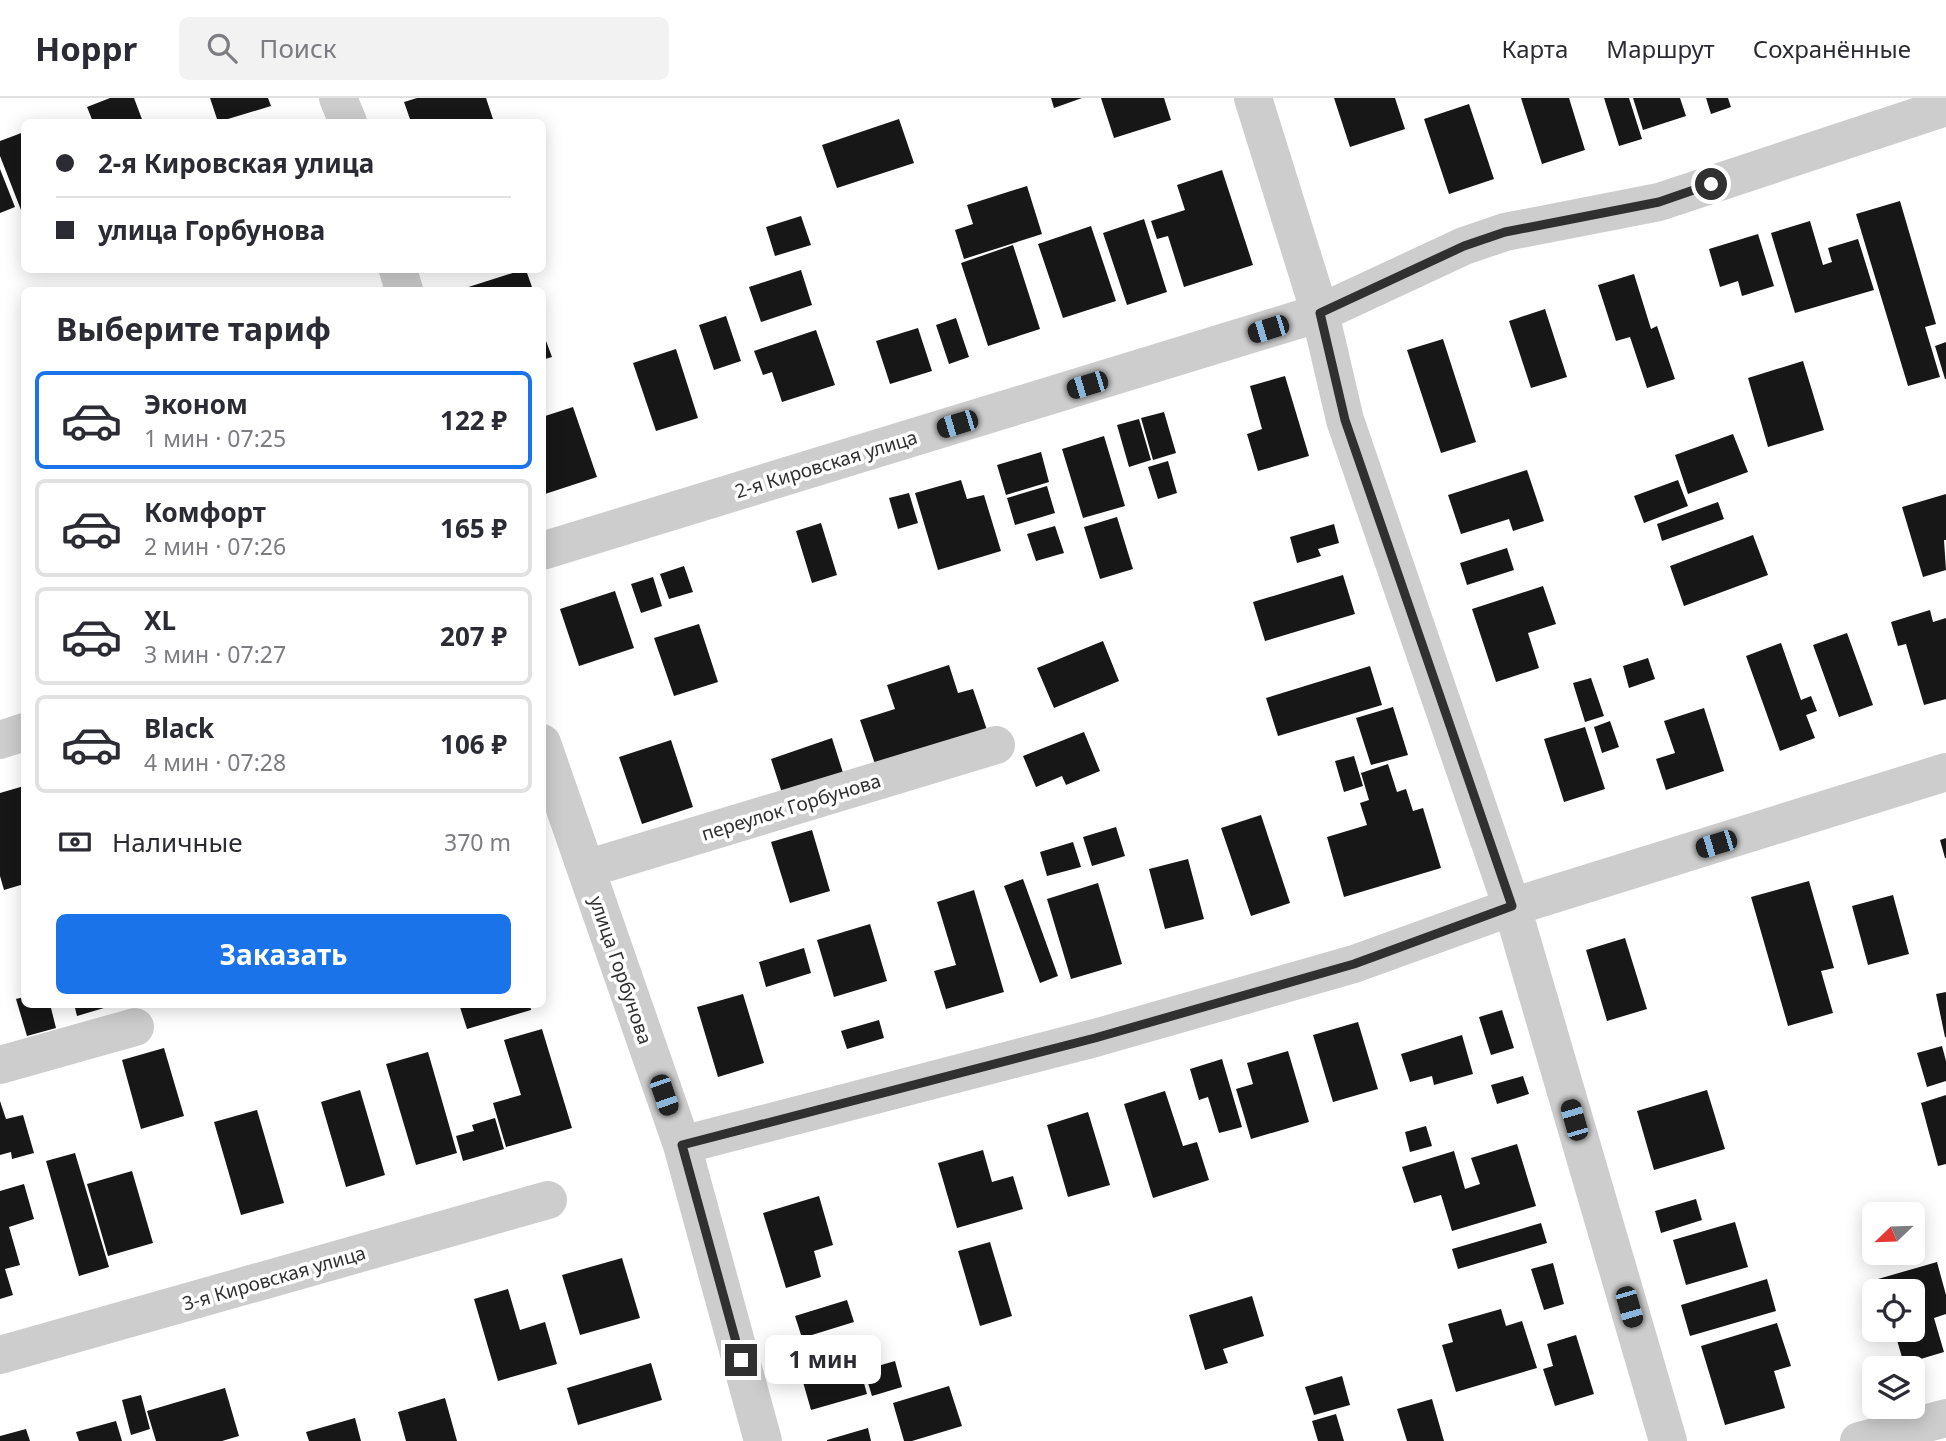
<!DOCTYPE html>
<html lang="ru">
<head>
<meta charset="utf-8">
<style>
  :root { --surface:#fff; --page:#f2f2f3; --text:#2b2b33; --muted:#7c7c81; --line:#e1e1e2; --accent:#1a73e8 }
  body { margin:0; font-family:"Noto Sans",sans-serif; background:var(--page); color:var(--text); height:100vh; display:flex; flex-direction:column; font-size:26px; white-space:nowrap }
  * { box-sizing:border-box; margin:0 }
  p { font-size:23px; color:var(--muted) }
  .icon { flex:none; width:38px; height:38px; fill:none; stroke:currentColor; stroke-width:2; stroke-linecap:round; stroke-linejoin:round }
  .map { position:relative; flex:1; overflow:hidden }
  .panel { position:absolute; left:21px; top:189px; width:525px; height:721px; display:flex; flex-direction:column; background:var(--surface); border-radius:10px; box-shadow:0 4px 18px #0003 }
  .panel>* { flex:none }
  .hud { position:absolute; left:21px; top:21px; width:525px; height:154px; border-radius:10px; box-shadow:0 4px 18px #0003; display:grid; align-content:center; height:154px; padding:0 35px; background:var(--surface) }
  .needle { width:46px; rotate:247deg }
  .controls { position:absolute; left:1862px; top:1104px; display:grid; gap:14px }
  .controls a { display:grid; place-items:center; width:63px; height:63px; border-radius:10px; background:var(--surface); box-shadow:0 4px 18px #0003; font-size:35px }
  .end { position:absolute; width:32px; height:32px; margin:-16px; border:9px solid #303030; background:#fff; box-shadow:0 0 0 4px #fff }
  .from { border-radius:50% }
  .bubble { position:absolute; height:49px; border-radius:10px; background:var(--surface); box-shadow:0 4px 18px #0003; font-size:23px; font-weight:700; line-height:49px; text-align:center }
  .car { position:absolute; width:21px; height:42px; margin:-21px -10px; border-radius:9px; box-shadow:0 0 5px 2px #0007; background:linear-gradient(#222 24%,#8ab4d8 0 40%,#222 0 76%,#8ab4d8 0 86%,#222 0) }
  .hud b { display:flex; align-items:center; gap:24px; height:66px; font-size:26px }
  .hud b+b { border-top:2px solid var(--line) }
  .hud i { width:18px; height:18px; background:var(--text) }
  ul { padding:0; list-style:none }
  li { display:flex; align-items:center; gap:21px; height:98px; margin:0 14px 10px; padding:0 21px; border:4px solid var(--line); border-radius:10px }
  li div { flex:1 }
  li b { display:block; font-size:26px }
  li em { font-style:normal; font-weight:700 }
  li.selected { border-color:var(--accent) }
  li>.icon { width:63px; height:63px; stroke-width:1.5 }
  h2 { padding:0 35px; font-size:32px; line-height:84px }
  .pay { display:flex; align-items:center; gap:18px; height:77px; padding:0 35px; font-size:26px }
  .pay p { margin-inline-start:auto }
  .primary-button { display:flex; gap:14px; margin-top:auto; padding:14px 35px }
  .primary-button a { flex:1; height:80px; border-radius:10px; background:var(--accent); color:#fff; font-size:28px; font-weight:700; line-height:80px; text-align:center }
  header { display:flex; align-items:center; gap:42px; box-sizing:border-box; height:98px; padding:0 35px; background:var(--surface); border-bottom:2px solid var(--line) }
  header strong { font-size:33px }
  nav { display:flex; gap:38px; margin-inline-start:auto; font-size:24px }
  .search { width:490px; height:63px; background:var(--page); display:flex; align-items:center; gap:18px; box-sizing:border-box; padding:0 24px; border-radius:10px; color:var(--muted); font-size:26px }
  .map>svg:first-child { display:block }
  .building { fill:#171717 }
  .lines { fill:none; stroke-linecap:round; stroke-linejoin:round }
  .minor { stroke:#cdcdcd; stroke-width:38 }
  .route { stroke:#303030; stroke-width:9 }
  .labels { text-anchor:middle; stroke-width:7; stroke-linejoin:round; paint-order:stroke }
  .street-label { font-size:19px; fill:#303030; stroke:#fff }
</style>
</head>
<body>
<header>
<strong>Hoppr</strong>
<div class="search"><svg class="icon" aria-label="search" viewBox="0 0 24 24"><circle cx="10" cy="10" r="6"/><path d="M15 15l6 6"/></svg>Поиск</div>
<nav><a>Карта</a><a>Маршрут</a><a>Сохранённые</a></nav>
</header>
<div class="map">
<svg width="1946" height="1343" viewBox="0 0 1946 1343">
  <rect width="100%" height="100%" fill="#fff"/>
  <path class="building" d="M 110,0 L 134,0 L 143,24 L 93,24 L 87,9 Z
    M 210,0 L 268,0 L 271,8 L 218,24 Z
    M 417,0 L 486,0 L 494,24 L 411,24 L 404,4 Z
    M 1051,0 L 1082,0 L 1054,10 Z
    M 1101,0 L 1164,0 L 1171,22 L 1114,40 Z
    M 1334,0 L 1395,0 L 1405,31 L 1350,49 Z
    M 1521,0 L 1569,0 L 1585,52 L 1542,66 Z
    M 1604,0 L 1629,0 L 1642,41 L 1619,48 Z
    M 1633,0 L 1680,0 L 1686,18 L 1643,32 Z
    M 1706,0 L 1728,0 L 1731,9 L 1711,16 Z
    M 1469,6 L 1494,81 L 1449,96 L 1424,21 Z
    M 899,21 L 914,65 L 837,90 L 822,47 Z
    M 24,34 L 24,111 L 21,112 L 0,58 L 0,43 Z
    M 0,71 L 15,109 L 0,115 Z
    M 1222,72 L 1253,167 L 1184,189 L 1168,138 L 1157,141 L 1151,123 L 1185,112 L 1177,87 Z
    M 1027,88 L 1042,136 L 964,161 L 955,132 L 973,126 L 967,107 Z
    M 1900,103 L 1936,226 L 1925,229 L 1940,279 L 1908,288 L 1856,116 Z
    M 801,118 L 811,147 L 775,158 L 766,129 Z
    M 1144,121 L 1167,194 L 1127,207 L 1103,135 Z
    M 1810,123 L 1823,167 L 1832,164 L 1828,150 L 1858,141 L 1874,192 L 1795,215 L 1771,135 Z
    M 1091,128 L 1116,203 L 1063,220 L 1038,146 Z
    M 1758,136 L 1774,188 L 1742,198 L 1738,183 L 1720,189 L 1709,151 Z
    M 1013,147 L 1040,231 L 988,248 L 961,165 Z
    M 522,172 L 526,172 L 533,192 L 459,192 Z
    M 801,172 L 812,207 L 761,224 L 749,189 Z
    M 1634,176 L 1651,231 L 1657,228 L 1675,281 L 1647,290 L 1630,239 L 1616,243 L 1598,187 Z
    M 1545,211 L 1567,279 L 1531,290 L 1509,223 Z
    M 726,218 L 741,263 L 714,272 L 699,227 Z
    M 956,220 L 969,259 L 949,266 L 936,227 Z
    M 918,230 L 932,273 L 890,286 L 876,243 Z
    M 542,232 L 552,259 L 542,262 Z
    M 816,232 L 835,287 L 782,304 L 772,274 L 763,277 L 754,253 Z
    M 1443,241 L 1476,344 L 1441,355 L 1407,252 Z
    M 1946,244 L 1946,281 L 1945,281 L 1935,248 Z
    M 676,251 L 698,320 L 656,333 L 633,265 Z
    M 1803,263 L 1824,332 L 1768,349 L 1748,280 Z
    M 1285,278 L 1309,358 L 1258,373 L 1247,336 L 1262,331 L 1250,288 Z
    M 573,309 L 597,379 L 542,397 L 542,319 Z
    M 1164,314 L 1176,355 L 1153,362 L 1141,320 Z
    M 1139,321 L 1151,362 L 1129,369 L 1117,327 Z
    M 1733,336 L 1748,374 L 1688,396 L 1675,357 Z
    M 1104,338 L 1125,408 L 1083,420 L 1062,351 Z
    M 1041,354 L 1049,384 L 1006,397 L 997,367 Z
    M 1168,363 L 1177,395 L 1158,401 L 1148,369 Z
    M 1527,372 L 1544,423 L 1513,433 L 1509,421 L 1461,436 L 1448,397 Z
    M 961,382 L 967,401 L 984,397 L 1001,453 L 938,472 L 915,395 Z
    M 1678,382 L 1688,408 L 1644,425 L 1634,398 Z
    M 1047,388 L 1055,415 L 1015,427 L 1007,400 Z
    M 909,395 L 918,425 L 898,431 L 889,400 Z
    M 1946,396 L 1946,442 L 1944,442 L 1946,472 L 1923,479 L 1902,409 Z
    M 1718,404 L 1724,421 L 1662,443 L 1657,426 Z
    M 1117,419 L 1133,471 L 1100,481 L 1084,429 Z
    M 821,425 L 837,477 L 812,485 L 796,433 Z
    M 1334,426 L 1339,445 L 1318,451 L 1321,458 L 1297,465 L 1290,439 Z
    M 1055,428 L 1064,455 L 1036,463 L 1027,436 Z
    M 1753,437 L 1768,477 L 1684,508 L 1670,468 Z
    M 1507,450 L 1514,472 L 1467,487 L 1460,465 Z
    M 684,468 L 693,494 L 669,501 L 660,476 Z
    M 1343,477 L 1355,516 L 1265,543 L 1253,504 Z
    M 653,479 L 662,508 L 641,515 L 631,486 Z
    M 1543,488 L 1556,526 L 1528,535 L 1539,570 L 1496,584 L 1472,511 Z
    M 615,493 L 634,550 L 579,568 L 560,511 Z
    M 1930,512 L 1933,524 L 1946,520 L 1946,601 L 1924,607 L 1906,546 L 1898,548 L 1891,524 Z
    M 699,526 L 718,584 L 674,598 L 654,540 Z
    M 1847,535 L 1873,607 L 1839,619 L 1813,547 Z
    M 1103,543 L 1119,583 L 1054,610 L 1037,570 Z
    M 1781,545 L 1801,602 L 1811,598 L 1817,613 L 1806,617 L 1815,640 L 1780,653 L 1746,558 Z
    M 1648,560 L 1655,581 L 1629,590 L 1623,568 Z
    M 949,567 L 958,595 L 973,591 L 987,632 L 876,669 L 860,622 L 895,611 L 887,587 Z
    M 1370,568 L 1382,607 L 1278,638 L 1266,600 Z
    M 1591,580 L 1604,618 L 1585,624 L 1573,585 Z
    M 1393,609 L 1408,657 L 1371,667 L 1356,620 Z
    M 1704,610 L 1724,673 L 1666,692 L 1656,661 L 1675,655 L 1664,623 Z
    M 1610,623 L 1619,649 L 1602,655 L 1594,629 Z
    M 1585,629 L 1605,691 L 1564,704 L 1544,641 Z
    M 1084,634 L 1100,673 L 1066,687 L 1062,678 L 1036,689 L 1023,658 Z
    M 832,640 L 844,678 L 783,698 L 771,661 Z
    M 671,642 L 693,709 L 642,726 L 619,659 Z
    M 1354,658 L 1363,688 L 1344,694 L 1335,663 Z
    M 1388,666 L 1397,694 L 1406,691 L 1413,713 L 1423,710 L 1441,770 L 1344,799 L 1327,739 L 1367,727 L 1360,705 L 1369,702 L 1361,675 Z
    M 24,688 L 24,786 L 4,792 L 0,778 L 0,695 Z
    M 1261,717 L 1290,805 L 1251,818 L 1221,730 Z
    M 1116,729 L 1125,758 L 1092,768 L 1083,739 Z
    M 812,732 L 830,793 L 790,805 L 771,744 Z
    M 1946,740 L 1946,760 L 1945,760 L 1940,742 Z
    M 1073,744 L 1081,769 L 1047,778 L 1040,754 Z
    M 1188,761 L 1204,821 L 1165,831 L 1149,771 Z
    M 1023,781 L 1058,878 L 1040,885 L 1004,788 Z
    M 1809,783 L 1834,870 L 1821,873 L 1833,915 L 1788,928 L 1751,799 Z
    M 1098,785 L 1122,866 L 1071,881 L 1047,801 Z
    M 974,792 L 1004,894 L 946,911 L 934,873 L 956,867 L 937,804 Z
    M 1893,797 L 1909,856 L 1868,867 L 1852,808 Z
    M 870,826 L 887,883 L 834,899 L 817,842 Z
    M 1625,840 L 1647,911 L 1607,923 L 1586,852 Z
    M 804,850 L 811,875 L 766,889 L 759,864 Z
    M 1946,894 L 1946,939 L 1945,939 L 1936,896 Z
    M 743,896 L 764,965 L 718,979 L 697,909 Z
    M 24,899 L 24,906 L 50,906 L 56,930 L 27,938 L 16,901 Z
    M 74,906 L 113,906 L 114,907 L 77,918 Z
    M 459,906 L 530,906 L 531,912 L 467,931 Z
    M 1502,912 L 1514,950 L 1491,957 L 1479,919 Z
    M 879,922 L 884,940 L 847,951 L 841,933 Z
    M 1358,924 L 1378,991 L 1333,1004 L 1313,937 Z
    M 542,931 L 572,1030 L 506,1049 L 493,1005 L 521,997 L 504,942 Z
    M 1462,937 L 1473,976 L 1434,987 L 1432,978 L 1410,984 L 1401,956 Z
    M 1942,948 L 1946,963 L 1946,983 L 1927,989 L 1917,955 Z
    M 164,950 L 184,1018 L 141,1031 L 122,962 Z
    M 1288,953 L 1309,1024 L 1251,1041 L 1236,991 L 1253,986 L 1247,965 Z
    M 428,954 L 457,1055 L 416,1067 L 386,966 Z
    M 1222,961 L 1242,1029 L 1219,1035 L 1208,999 L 1199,1002 L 1190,971 Z
    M 1523,978 L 1529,996 L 1497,1006 L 1491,987 Z
    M 360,992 L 385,1077 L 346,1089 L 321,1004 Z
    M 1707,992 L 1725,1051 L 1654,1072 L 1637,1013 Z
    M 1165,993 L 1183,1048 L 1197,1044 L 1209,1082 L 1153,1100 L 1124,1006 Z
    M 1946,997 L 1946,1066 L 1938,1068 L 1921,1005 Z
    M 0,1003 L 6,1021 L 23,1017 L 34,1055 L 12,1061 L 11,1054 L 0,1057 Z
    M 257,1012 L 284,1105 L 241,1117 L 214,1024 Z
    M 1088,1014 L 1110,1087 L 1068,1099 L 1047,1027 Z
    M 495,1020 L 504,1051 L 463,1063 L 456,1038 L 474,1033 L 472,1027 Z
    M 1426,1028 L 1432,1048 L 1410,1054 L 1405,1034 Z
    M 1517,1046 L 1536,1108 L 1452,1133 L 1441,1097 L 1414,1105 L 1402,1069 L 1454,1053 L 1465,1091 L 1480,1086 L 1471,1060 Z
    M 983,1052 L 992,1084 L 1013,1078 L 1023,1111 L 957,1130 L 938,1065 Z
    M 75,1055 L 109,1169 L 79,1178 L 46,1063 Z
    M 132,1073 L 153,1145 L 108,1158 L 87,1086 Z
    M 24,1086 L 34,1121 L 9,1129 L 20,1167 L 5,1171 L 13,1197 L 0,1201 L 0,1093 Z
    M 819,1098 L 833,1147 L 814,1153 L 821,1179 L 786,1190 L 763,1115 Z
    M 1696,1101 L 1702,1122 L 1661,1135 L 1655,1113 Z
    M 1735,1124 L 1748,1169 L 1686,1187 L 1673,1142 Z
    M 1541,1125 L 1547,1145 L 1458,1171 L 1452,1151 Z
    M 990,1144 L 1012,1218 L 980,1228 L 958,1153 Z
    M 622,1160 L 640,1220 L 580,1237 L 562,1177 Z
    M 1937,1164 L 1946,1197 L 1946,1216 L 1934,1220 L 1944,1254 L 1904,1266 L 1894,1232 L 1913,1232 L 1913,1194 L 1874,1194 L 1871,1183 Z
    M 1553,1165 L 1564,1206 L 1544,1212 L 1531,1171 Z
    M 1767,1181 L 1776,1213 L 1690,1238 L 1681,1207 Z
    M 508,1191 L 520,1232 L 545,1224 L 557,1266 L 498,1283 L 474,1201 Z
    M 1252,1198 L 1264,1238 L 1223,1251 L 1228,1265 L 1205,1272 L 1189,1217 Z
    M 847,1202 L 854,1224 L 802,1240 L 795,1218 Z
    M 1501,1211 L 1506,1228 L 1522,1223 L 1537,1270 L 1456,1294 L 1442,1247 L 1453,1244 L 1448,1226 Z
    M 1777,1225 L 1791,1268 L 1774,1273 L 1785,1310 L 1725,1327 L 1701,1248 Z
    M 1576,1237 L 1594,1296 L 1555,1308 L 1543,1271 L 1553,1268 L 1547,1246 Z
    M 855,1253 L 867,1296 L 811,1312 L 799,1270 Z
    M 895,1263 L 902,1289 L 872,1298 L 864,1272 Z
    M 651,1265 L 662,1302 L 578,1327 L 567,1290 Z
    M 1342,1278 L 1350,1307 L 1314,1317 L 1305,1289 Z
    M 949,1288 L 962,1328 L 912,1343 L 904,1343 L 893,1305 Z
    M 225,1290 L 239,1338 L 222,1343 L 156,1343 L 147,1313 Z
    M 141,1297 L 150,1331 L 131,1337 L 122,1302 Z
    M 445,1300 L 457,1343 L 406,1343 L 398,1314 Z
    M 1432,1301 L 1444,1343 L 1407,1343 L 1397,1311 Z
    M 1336,1316 L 1344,1343 L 1318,1343 L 1312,1323 Z
    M 355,1320 L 361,1343 L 309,1343 L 306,1334 Z
    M 116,1323 L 122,1343 L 79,1343 L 76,1334 Z
    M 868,1330 L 871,1343 L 827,1343 L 827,1342 Z
    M 26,1331 L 30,1343 L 0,1343 L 0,1338 Z"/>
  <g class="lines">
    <path class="minor" d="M 338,0 L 348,24
      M 1253,0 L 1320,215 L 1345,322 L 1512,809 L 1668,1343
      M 398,172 L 404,192
      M 542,453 L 1320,215 L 1464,148 L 1505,134 L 1659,104 L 1946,9
      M 0,642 L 24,634
      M 542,645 L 682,1047 L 763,1343
      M 586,771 L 996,647
      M 0,967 L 135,929
      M 682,1047 L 1095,940 L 1354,866 L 1512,809 L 1946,674
      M 0,1257 L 548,1102
      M 1859,1343 L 1946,1320"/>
  </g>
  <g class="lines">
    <path class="route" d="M 741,1262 L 682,1047 L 1095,940 L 1354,866 L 1512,808 L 1345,322 L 1320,215 L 1464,148 L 1505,134 L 1659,104 L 1711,86"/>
  </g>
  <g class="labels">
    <g class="street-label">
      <text transform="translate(826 366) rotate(-17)" y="7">2-я Кировская улица</text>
      <text transform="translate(791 709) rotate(-17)" y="7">переулок Горбунова</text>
      <text transform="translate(621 872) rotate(71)" y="7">улица Горбунова</text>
      <text transform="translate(274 1180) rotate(-16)" y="7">3-я Кировская улица</text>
    </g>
  </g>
</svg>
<div class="controls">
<a><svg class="needle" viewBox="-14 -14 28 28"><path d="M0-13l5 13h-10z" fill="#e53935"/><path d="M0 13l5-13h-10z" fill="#7c7c81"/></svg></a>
<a><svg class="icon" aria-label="locate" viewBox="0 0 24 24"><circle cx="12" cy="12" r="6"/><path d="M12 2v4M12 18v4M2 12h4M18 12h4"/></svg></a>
<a><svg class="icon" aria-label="layers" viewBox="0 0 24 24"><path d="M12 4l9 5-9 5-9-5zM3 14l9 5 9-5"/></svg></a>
</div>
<i class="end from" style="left:1711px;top:86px"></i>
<i class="end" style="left:741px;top:1262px"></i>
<div class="bubble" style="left:765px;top:1237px;width:116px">1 мин</div>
<i class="car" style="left:1268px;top:231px;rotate:253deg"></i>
<i class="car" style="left:1087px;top:287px;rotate:253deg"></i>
<i class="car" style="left:957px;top:326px;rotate:253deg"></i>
<i class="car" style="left:1716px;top:746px;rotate:253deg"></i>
<i class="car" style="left:664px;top:997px;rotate:161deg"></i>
<i class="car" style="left:1574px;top:1022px;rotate:344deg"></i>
<i class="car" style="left:1629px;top:1209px;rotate:164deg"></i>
<div class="hud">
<b><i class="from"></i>2-я Кировская улица</b>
<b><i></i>улица Горбунова</b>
</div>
<section class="panel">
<h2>Выберите тариф</h2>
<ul>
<li class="selected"><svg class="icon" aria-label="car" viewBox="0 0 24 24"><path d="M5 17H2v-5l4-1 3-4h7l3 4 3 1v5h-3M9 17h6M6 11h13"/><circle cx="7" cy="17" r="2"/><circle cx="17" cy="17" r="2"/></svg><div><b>Эконом</b><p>1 мин · 07:25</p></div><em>122 ₽</em></li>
<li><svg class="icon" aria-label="car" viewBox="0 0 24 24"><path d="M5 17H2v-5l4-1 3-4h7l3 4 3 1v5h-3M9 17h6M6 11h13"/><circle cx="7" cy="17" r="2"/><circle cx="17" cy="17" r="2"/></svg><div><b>Комфорт</b><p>2 мин · 07:26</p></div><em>165 ₽</em></li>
<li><svg class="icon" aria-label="car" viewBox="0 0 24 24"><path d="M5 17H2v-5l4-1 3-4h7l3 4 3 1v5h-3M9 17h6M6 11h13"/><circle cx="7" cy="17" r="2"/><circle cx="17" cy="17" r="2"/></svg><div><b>XL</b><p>3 мин · 07:27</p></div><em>207 ₽</em></li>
<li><svg class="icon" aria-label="car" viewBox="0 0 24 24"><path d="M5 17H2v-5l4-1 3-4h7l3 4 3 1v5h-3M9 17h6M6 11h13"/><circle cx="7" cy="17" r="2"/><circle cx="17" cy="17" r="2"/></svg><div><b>Black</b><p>4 мин · 07:28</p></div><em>106 ₽</em></li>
</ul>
<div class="pay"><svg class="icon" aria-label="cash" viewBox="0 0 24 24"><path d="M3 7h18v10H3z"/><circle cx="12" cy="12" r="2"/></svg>Наличные<p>370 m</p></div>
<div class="primary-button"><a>Заказать</a></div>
</section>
</div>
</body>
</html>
